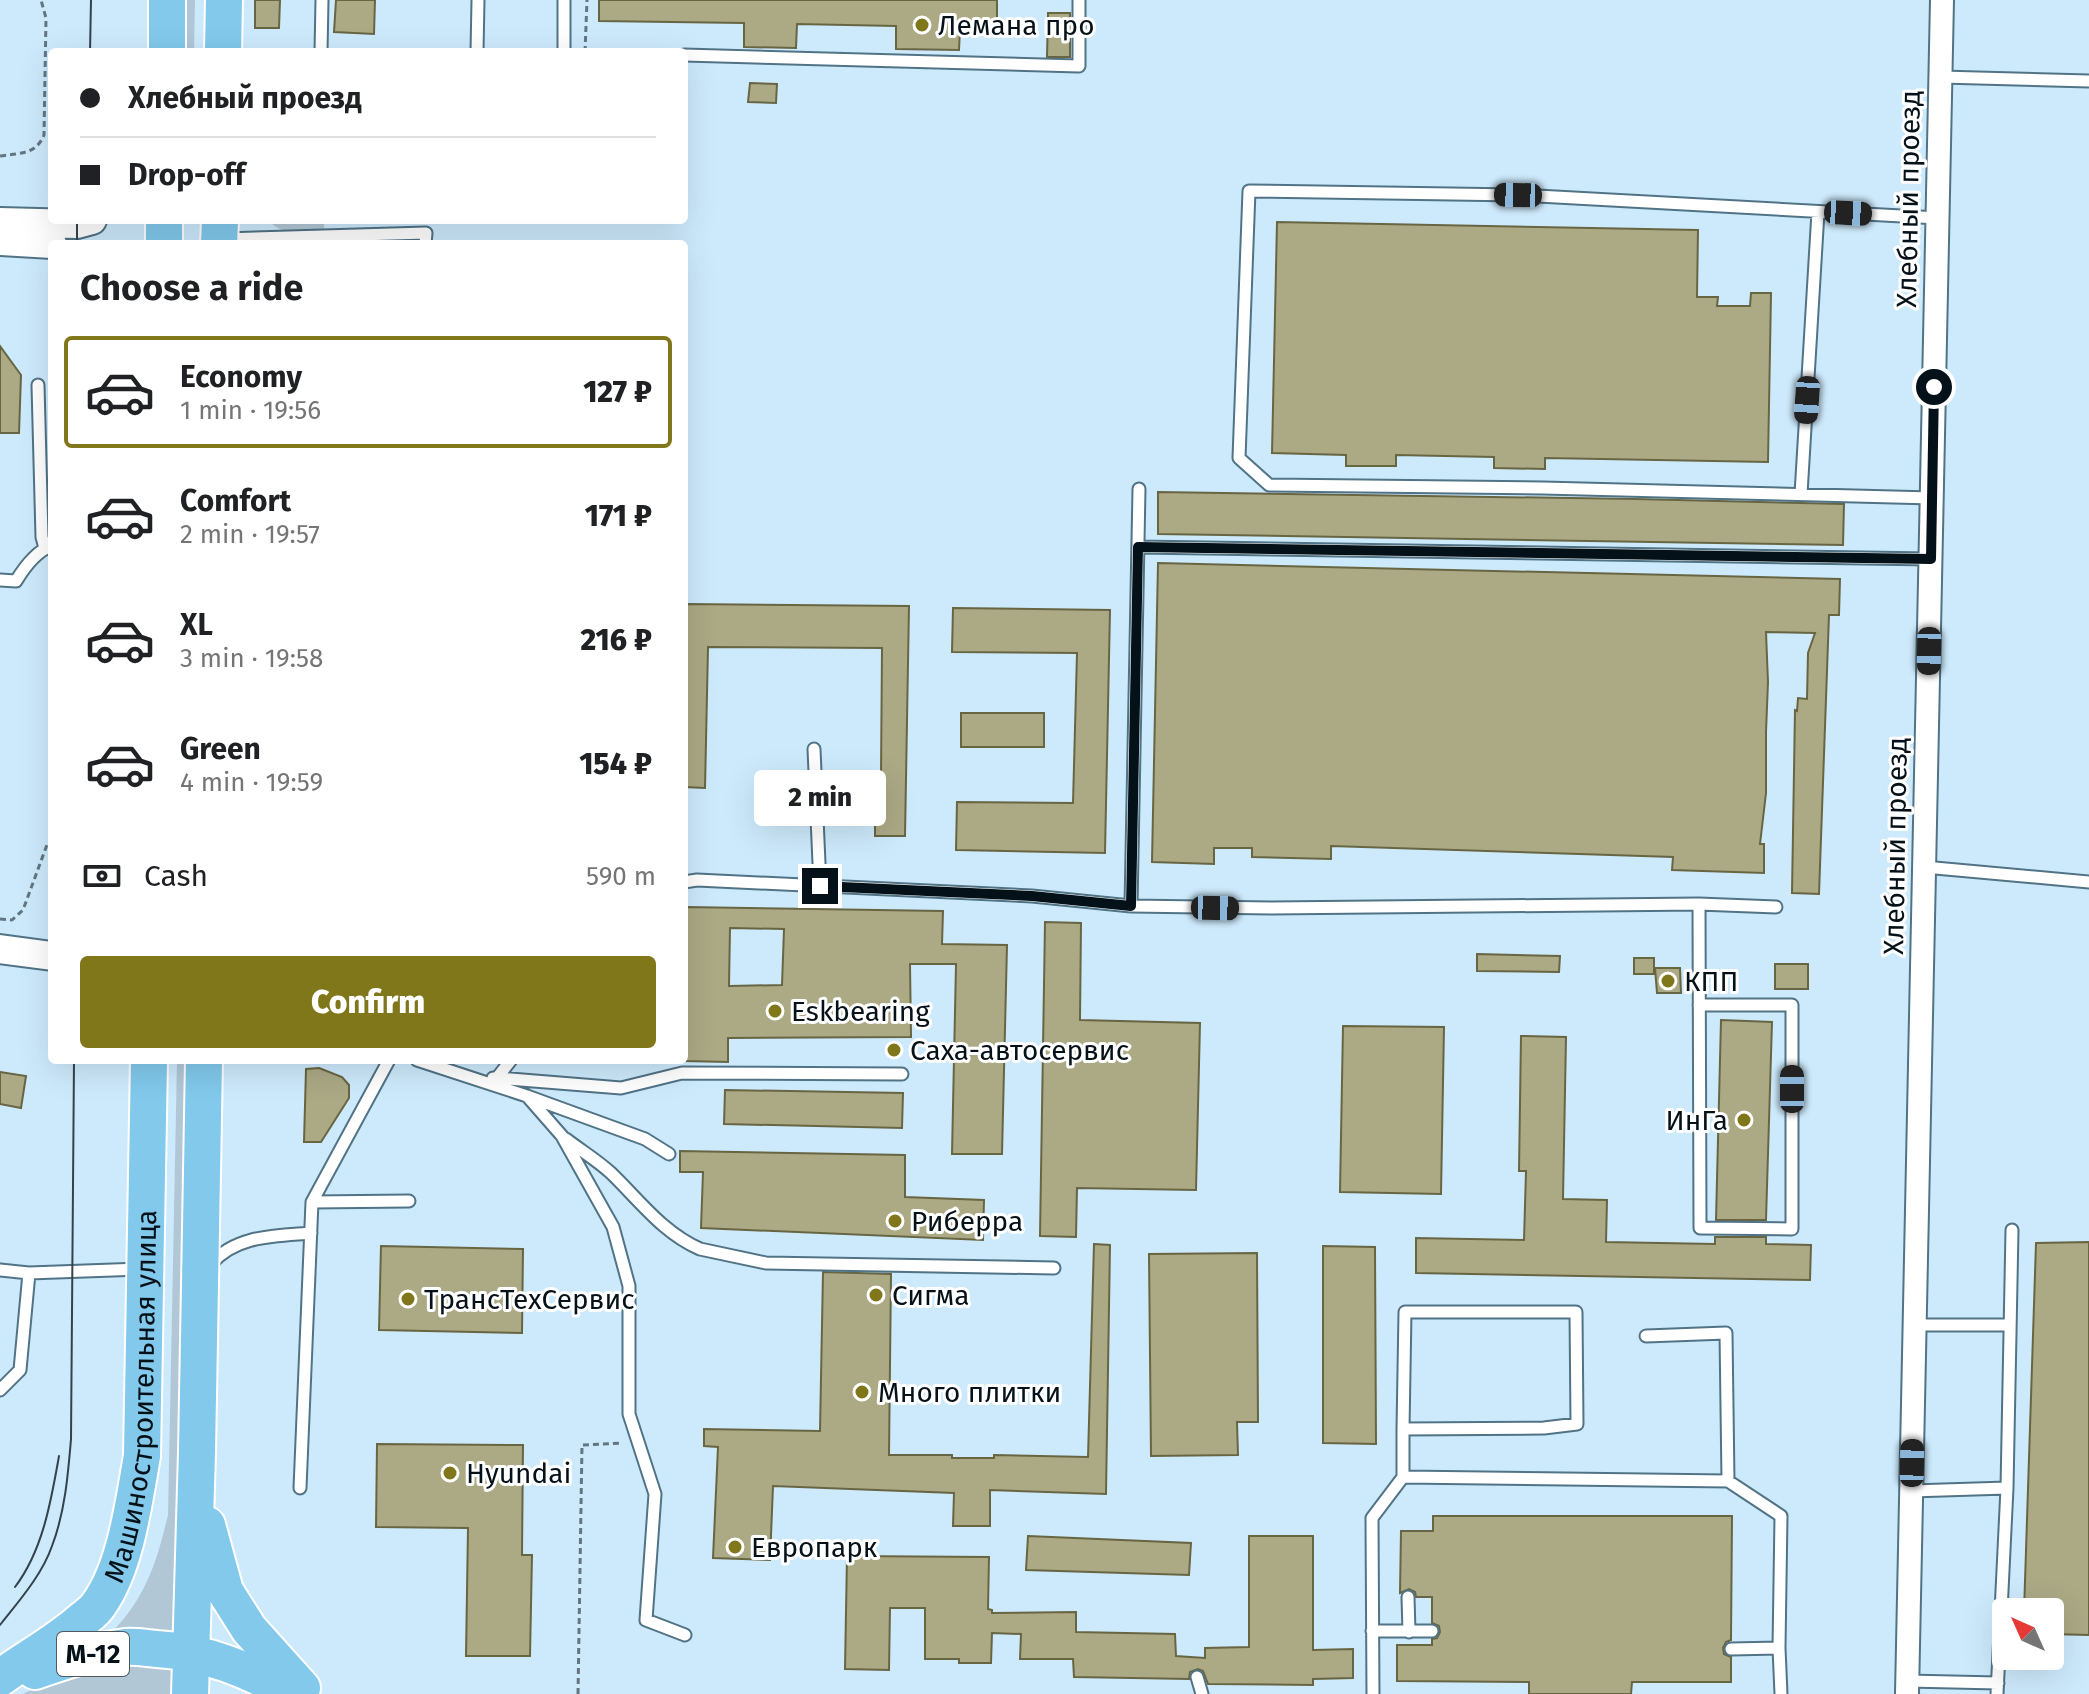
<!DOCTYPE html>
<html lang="en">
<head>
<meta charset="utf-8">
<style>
  :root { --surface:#fff; --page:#f6f6f6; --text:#202124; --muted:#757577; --line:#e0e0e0; --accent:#80761a }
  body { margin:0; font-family:"Fira Sans",sans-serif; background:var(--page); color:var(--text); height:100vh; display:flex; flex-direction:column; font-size:30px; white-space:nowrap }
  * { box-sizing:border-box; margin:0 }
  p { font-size:26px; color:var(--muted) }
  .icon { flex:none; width:44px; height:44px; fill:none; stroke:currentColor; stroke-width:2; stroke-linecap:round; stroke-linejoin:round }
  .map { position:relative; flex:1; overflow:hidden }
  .details { position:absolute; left:48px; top:240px; width:640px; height:824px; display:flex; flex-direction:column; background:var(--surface); border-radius:8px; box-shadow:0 8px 32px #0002 }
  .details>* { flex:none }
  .guide { position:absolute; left:48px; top:48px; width:640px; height:176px; border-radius:8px; box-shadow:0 8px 32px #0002; display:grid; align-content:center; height:176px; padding:0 32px; background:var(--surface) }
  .needle { width:52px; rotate:315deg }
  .buttons { position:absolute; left:1992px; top:1598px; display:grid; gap:16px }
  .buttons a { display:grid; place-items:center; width:72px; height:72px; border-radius:8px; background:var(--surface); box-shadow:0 8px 32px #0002; font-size:40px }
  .end { position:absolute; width:36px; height:36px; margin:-18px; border:10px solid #051118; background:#fff; box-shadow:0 0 0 4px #fff }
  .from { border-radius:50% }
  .bubble { position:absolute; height:56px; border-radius:8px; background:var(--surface); box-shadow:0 8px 32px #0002; font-size:26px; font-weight:800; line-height:56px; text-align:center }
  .car { position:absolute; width:24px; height:48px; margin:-24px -12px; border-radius:10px; box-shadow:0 0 6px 2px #0007; background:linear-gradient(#222 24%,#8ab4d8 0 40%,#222 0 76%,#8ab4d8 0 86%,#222 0) }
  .guide b { display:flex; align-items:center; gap:28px; height:76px; font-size:30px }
  .guide b+b { border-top:2px solid var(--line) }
  .guide i { width:20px; height:20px; background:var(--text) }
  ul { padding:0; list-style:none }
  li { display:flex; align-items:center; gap:24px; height:112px; margin:0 16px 12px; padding:0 16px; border:4px solid transparent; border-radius:8px }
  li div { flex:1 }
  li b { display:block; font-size:30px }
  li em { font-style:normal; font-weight:800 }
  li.current { border-color:var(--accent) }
  li>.icon { width:72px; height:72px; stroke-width:1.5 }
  h2 { padding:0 32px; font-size:36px; line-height:96px }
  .pay { display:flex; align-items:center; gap:20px; height:88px; padding:0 32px; font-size:30px }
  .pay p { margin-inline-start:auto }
  .cta { display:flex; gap:16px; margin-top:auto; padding:16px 32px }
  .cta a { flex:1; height:92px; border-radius:8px; background:var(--accent); color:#fff; font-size:32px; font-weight:800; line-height:92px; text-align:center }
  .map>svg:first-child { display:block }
  .green { fill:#b1c7d6 }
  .building { fill:#aca985; stroke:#686543; stroke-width:2; fill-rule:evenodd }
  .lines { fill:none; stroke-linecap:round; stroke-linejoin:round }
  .service-casing { stroke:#517386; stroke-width:15 }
  .minor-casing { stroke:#517386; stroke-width:26 }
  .tertiary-casing { stroke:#517386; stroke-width:32 }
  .primary-casing { stroke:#fff; stroke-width:40 }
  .path { stroke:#627682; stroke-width:3; stroke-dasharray:6 4; stroke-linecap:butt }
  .service { stroke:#fff; stroke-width:11 }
  .minor { stroke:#fff; stroke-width:22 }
  .tertiary { stroke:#fff; stroke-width:28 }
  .primary { stroke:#82c9ec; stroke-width:36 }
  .tram { stroke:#33434d; stroke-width:2 }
  .route { stroke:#051118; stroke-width:10 }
  .poi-dot { fill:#80761a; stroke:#fff; stroke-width:3 }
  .labels { text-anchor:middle; stroke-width:6; stroke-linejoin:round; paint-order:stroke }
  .shield { fill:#fff; stroke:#50585d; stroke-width:2 }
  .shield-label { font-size:26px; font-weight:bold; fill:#051118 }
  .poi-label { font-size:28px; fill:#051118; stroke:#fff; text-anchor:start }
  .street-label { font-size:28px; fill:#051118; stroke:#fff }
</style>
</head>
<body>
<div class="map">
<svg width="2089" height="1694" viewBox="0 0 2089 1694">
  <rect width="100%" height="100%" fill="#cdeafc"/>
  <path class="green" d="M 186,0 L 195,0 L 194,52 L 186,52 Z
    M 268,220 L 324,220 L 324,231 C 303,232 283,237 268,220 Z
    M 177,1060 L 185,1060 L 175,1632 L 148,1629 L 112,1632 C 146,1597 157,1561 168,1515 Z
    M 123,1663 L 174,1665 L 172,1694 L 23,1694 L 39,1686 Z"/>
  <path class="building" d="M 255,0 L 280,0 L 279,28 L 255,28 Z
    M 336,0 L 375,0 L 374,34 L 334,32 Z
    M 599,0 L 997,0 L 997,29 L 960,29 L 959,50 L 896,49 L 896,26 L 797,24 L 796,48 L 744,47 L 744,23 L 599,21 Z
    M 1048,13 L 1070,13 L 1070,57 L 1047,57 Z
    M 750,83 L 777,84 L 776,103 L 748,102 Z
    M 1277,222 L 1698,230 L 1697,297 L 1718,297 L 1717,306 L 1750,306 L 1751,293 L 1771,293 L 1768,462 L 1545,458 L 1545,469 L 1494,468 L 1494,457 L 1396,455 L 1396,466 L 1346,466 L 1346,455 L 1272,453 Z
    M 0,346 L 21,375 L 19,433 L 0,433 Z
    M 1158,492 L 1636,499 L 1844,504 L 1843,545 L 1158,534 Z
    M 1158,563 L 1840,579 L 1839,615 L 1829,615 L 1819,894 L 1792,893 L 1795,710 L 1797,711 L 1798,698 L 1807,699 L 1808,653 L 1815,633 L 1766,632 L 1768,682 L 1766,732 L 1766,793 L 1760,844 L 1764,844 L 1764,873 L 1672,870 L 1673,857 L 1331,846 L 1331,859 L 1252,857 L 1252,848 L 1214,848 L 1214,864 L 1152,862 Z
    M 685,604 L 909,606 L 905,836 L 875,836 L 875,825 L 853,825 L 854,776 L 881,776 L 882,648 L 708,647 L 705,788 L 684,787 Z
    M 953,608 L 1110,610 L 1105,853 L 956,850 L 957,802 L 1073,803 L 1077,653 L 952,652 Z
    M 961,713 L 1044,713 L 1044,747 L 961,747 Z
    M 686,907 L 943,911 L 942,944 L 1007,945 L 1002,1154 L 952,1154 L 956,964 L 910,964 L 911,1037 L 728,1038 L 728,1062 L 684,1061 ZM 730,928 L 784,929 L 782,985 L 729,986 Z
    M 1045,922 L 1081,923 L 1080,1020 L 1200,1023 L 1196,1190 L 1077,1188 L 1076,1237 L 1040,1236 Z
    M 1477,954 L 1560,956 L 1559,972 L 1477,971 Z
    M 1634,958 L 1654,958 L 1654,974 L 1634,974 Z
    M 1775,964 L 1808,964 L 1808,989 L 1775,989 Z
    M 1655,968 L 1680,968 L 1681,993 L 1657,993 Z
    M 1721,1020 L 1772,1022 L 1766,1220 L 1716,1220 Z
    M 1343,1026 L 1444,1027 L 1441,1194 L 1340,1192 Z
    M 1521,1036 L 1566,1037 L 1563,1199 L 1607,1200 L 1606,1242 L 1715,1244 L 1715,1237 L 1766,1237 L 1766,1244 L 1811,1245 L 1810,1280 L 1416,1273 L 1416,1238 L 1524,1240 L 1526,1171 L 1519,1171 Z
    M 319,1068 L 342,1077 L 349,1085 L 349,1098 L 321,1142 L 304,1142 L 306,1069 Z
    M 0,1072 L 26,1076 L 21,1108 L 0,1104 Z
    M 725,1090 L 903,1093 L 902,1128 L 724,1124 Z
    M 680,1151 L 905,1155 L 905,1197 L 984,1200 L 983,1240 L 701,1228 L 703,1172 L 680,1172 Z
    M 2089,1242 L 2089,1635 L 2050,1634 L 2050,1612 L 2024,1612 L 2036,1243 Z
    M 1094,1244 L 1110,1245 L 1106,1494 L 990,1490 L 990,1526 L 953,1526 L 954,1493 L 773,1486 L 770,1560 L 713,1558 L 718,1447 L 704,1446 L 704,1429 L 820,1431 L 823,1272 L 891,1274 L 889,1455 L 952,1455 L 952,1458 L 994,1458 L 994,1455 L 1088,1457 Z
    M 381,1246 L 523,1249 L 522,1333 L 379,1330 Z
    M 1323,1246 L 1375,1247 L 1376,1444 L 1323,1443 Z
    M 1257,1253 L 1258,1422 L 1237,1422 L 1238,1455 L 1151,1456 L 1149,1254 Z
    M 377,1444 L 523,1445 L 522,1555 L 532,1555 L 530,1656 L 466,1656 L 468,1528 L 376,1527 Z
    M 1433,1516 L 1732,1516 L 1731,1640 L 1726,1642 L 1723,1648 L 1724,1654 L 1731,1657 L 1731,1682 L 1632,1682 L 1631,1694 L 1529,1694 L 1529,1682 L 1397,1681 L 1397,1645 L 1432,1645 L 1432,1639 L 1437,1638 L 1440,1632 L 1439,1626 L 1432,1623 L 1432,1597 L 1416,1597 L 1415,1592 L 1409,1589 L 1400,1593 L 1401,1531 L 1433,1531 Z
    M 1028,1536 L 1191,1543 L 1189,1575 L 1026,1570 Z
    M 1249,1536 L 1313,1536 L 1313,1650 L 1353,1649 L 1353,1678 L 1313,1679 L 1313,1685 L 1208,1684 L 1203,1671 L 1198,1669 L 1190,1672 L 1189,1679 L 1074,1677 L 1073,1659 L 1020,1659 L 1021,1634 L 992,1633 L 991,1663 L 959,1663 L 959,1659 L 925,1659 L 925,1608 L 890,1608 L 889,1670 L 845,1669 L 847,1556 L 989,1557 L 988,1609 L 992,1610 L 992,1613 L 1076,1612 L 1076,1632 L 1175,1634 L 1176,1656 L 1205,1658 L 1205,1648 L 1249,1647 Z"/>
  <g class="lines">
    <defs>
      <path id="service" d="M 321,52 L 322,0
        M 477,52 L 478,0
        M 564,52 L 564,0
        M 684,55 L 1079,66 L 1079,0
        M 1941,77 L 2089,81
        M 224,239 L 426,233 L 425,244
        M 38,385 L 42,537 L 45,548
        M 1801,494 L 1818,212
        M 1932,498 L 1543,488 L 1269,485 L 1239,458 L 1249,191 L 1518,195 L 1938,218
        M 1138,547 L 1931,559
        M 0,580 L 16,581 C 24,568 37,551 51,546
        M 814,749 L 820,886
        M 1924,867 L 2089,882
        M 684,882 L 697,880 L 1032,896 L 1131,906 L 1271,908 L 1699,904 L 1776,907
        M 1699,904 L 1700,1228 L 1792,1229 L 1792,1005 L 1699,1005
        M 1131,906 L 1139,489
        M 417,1060 L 527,1096 L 645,1139 L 669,1154
        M 493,1078 L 497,1078 L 511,1060
        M 497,1078 L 621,1088 L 682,1073 L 902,1074
        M 527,1096 L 562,1136 L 613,1227 L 629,1286 L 629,1414 L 655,1494 L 646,1620 L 685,1635
        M 566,1139 C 580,1150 597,1160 611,1173 C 639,1200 663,1233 700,1249 L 766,1263 L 1054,1268
        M 312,1202 L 409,1201
        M 211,1264 C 236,1235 275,1236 311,1233
        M 0,1270 L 29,1273 L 141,1269
        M 1915,1325 L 2010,1325
        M 1646,1336 L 1726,1333 L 1728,1481
        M 0,1390 L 20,1370 L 29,1273
        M 1403,1429 L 1544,1428 L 1577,1424 L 1576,1312 L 1405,1312 L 1403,1429 L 1403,1477
        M 300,1488 L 312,1202 L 389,1060
        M 2007,1488 L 2012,1230
        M 1911,1491 L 2007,1488 L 1997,1694
        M 1408,1597 L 1409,1632
        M 1372,1631 L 1432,1631
        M 1731,1649 L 1779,1648
        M 1197,1677 L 1202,1694
        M 1907,1681 L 1998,1683
        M 1373,1694 L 1372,1518 L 1403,1477 L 1728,1481 L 1781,1516 L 1779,1648 L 1781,1694"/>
      <path id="minor" d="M 1907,1694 L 1942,0"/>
      <path id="tertiary" d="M 0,222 L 77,224 L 92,220
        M 1,241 L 52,244
        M 0,949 L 52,956"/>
      <g id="primary">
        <path d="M 167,52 L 167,0"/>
        <path d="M 223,52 L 224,0"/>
        <path d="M 164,244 L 164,220"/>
        <path d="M 219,244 L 220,220"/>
        <path d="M 207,1525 L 225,1591 L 249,1629 L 302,1688"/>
        <path d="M 35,1671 C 64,1661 94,1651 125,1647 C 135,1646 146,1648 157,1649 C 206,1652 249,1670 292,1694"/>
        <path id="s1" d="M 0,1678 C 27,1658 56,1643 81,1621 C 87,1616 95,1611 99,1604 C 126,1566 134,1501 142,1456 L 149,1060"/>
        <path d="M 190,1694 L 197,1452 L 204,1060"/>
      </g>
    </defs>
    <use href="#service" class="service-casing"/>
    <use href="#minor" class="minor-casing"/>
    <use href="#tertiary" class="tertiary-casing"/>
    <use href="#primary" class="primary-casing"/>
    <path class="path" d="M 585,52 L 587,0
      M 0,156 C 19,153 36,155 44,135 L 46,18 L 41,0
      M 0,919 L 12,920 L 23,910 L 48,842 L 52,842
      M 578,1694 L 582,1445 L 622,1443"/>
    <use href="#service" class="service"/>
    <use href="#minor" class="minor"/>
    <use href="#tertiary" class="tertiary"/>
    <use href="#primary" class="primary"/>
    <path class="tram" d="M 90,52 L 91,0
      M 77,244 L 77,220
      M 15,1587 C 43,1550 51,1501 59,1456
      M 0,1625 C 19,1601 42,1575 52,1546 C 65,1512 68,1475 71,1439 L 74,1060"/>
  </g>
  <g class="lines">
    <path class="route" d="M 820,886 L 1032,896 L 1131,906 L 1138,547 L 1931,559 L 1934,387"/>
  </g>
  <g class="poi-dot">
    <circle cx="922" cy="25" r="8"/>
    <circle cx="1668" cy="981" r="8"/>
    <circle cx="775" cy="1011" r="8"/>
    <circle cx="894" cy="1050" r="8"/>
    <circle cx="1744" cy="1120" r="8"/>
    <circle cx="895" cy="1221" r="8"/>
    <circle cx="876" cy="1295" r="8"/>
    <circle cx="408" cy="1299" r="8"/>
    <circle cx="862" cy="1392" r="8"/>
    <circle cx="450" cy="1473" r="8"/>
    <circle cx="735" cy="1547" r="8"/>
  </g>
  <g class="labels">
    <rect class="shield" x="57" y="1632" width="72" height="44" rx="6"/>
    <g class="shield-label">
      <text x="93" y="1663">М-12</text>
    </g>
    <g class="poi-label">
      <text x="938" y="35">Лемана про</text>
      <text x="1684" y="991">КПП</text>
      <text x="791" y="1021">Eskbearing</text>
      <text x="910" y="1060">Саха-автосервис</text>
      <text x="1728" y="1130" text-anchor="end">ИнГа</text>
      <text x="911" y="1231">Риберра</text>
      <text x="892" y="1305">Сигма</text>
      <text x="424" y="1309">ТрансТехСервис</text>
      <text x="878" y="1402">Много плитки</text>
      <text x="466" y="1483">Hyundai</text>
      <text x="751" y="1557">Европарк</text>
    </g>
    <g class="street-label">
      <text transform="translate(1908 199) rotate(-89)" y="10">Хлебный проезд</text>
      <text transform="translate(1895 846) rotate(-89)" y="10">Хлебный проезд</text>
      <text dy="10" stroke="none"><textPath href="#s1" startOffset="338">Машиностроительная улица</textPath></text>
    </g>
  </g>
</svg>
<div class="buttons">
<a><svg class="needle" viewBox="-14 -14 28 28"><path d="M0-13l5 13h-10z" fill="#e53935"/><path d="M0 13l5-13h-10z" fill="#757577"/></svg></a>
</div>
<i class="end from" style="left:1934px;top:387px"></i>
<i class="end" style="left:820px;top:886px"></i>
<div class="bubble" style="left:754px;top:770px;width:132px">2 min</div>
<i class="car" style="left:1518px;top:195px;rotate:271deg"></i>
<i class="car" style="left:1848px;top:213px;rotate:93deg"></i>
<i class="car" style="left:1807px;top:400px;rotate:184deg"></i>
<i class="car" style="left:1929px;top:651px;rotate:181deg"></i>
<i class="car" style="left:1215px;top:908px;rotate:91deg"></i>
<i class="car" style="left:1792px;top:1089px;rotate:0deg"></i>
<i class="car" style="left:1912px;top:1463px;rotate:1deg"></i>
<div class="guide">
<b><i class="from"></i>Хлебный проезд</b>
<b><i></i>Drop-off</b>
</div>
<section class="details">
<h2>Choose a ride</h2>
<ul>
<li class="current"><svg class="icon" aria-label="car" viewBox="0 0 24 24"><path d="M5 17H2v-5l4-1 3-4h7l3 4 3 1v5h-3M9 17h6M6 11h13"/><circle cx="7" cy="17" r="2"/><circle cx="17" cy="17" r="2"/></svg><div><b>Economy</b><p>1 min · 19:56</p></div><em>127 ₽</em></li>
<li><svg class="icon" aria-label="car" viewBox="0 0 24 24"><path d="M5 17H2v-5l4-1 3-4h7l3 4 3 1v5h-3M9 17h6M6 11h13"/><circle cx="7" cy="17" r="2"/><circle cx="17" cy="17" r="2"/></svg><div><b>Comfort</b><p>2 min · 19:57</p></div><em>171 ₽</em></li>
<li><svg class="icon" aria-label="car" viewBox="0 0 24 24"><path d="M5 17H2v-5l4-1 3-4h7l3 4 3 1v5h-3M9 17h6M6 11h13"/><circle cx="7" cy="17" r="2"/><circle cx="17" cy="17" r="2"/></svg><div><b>XL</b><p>3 min · 19:58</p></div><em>216 ₽</em></li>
<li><svg class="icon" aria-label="car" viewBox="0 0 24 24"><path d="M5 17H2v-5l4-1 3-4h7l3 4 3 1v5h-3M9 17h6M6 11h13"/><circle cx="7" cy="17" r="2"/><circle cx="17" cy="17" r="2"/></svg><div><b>Green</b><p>4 min · 19:59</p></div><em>154 ₽</em></li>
</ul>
<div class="pay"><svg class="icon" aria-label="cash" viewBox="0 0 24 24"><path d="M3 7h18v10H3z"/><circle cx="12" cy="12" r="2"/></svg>Cash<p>590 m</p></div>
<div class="cta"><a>Confirm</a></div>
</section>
</div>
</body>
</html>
